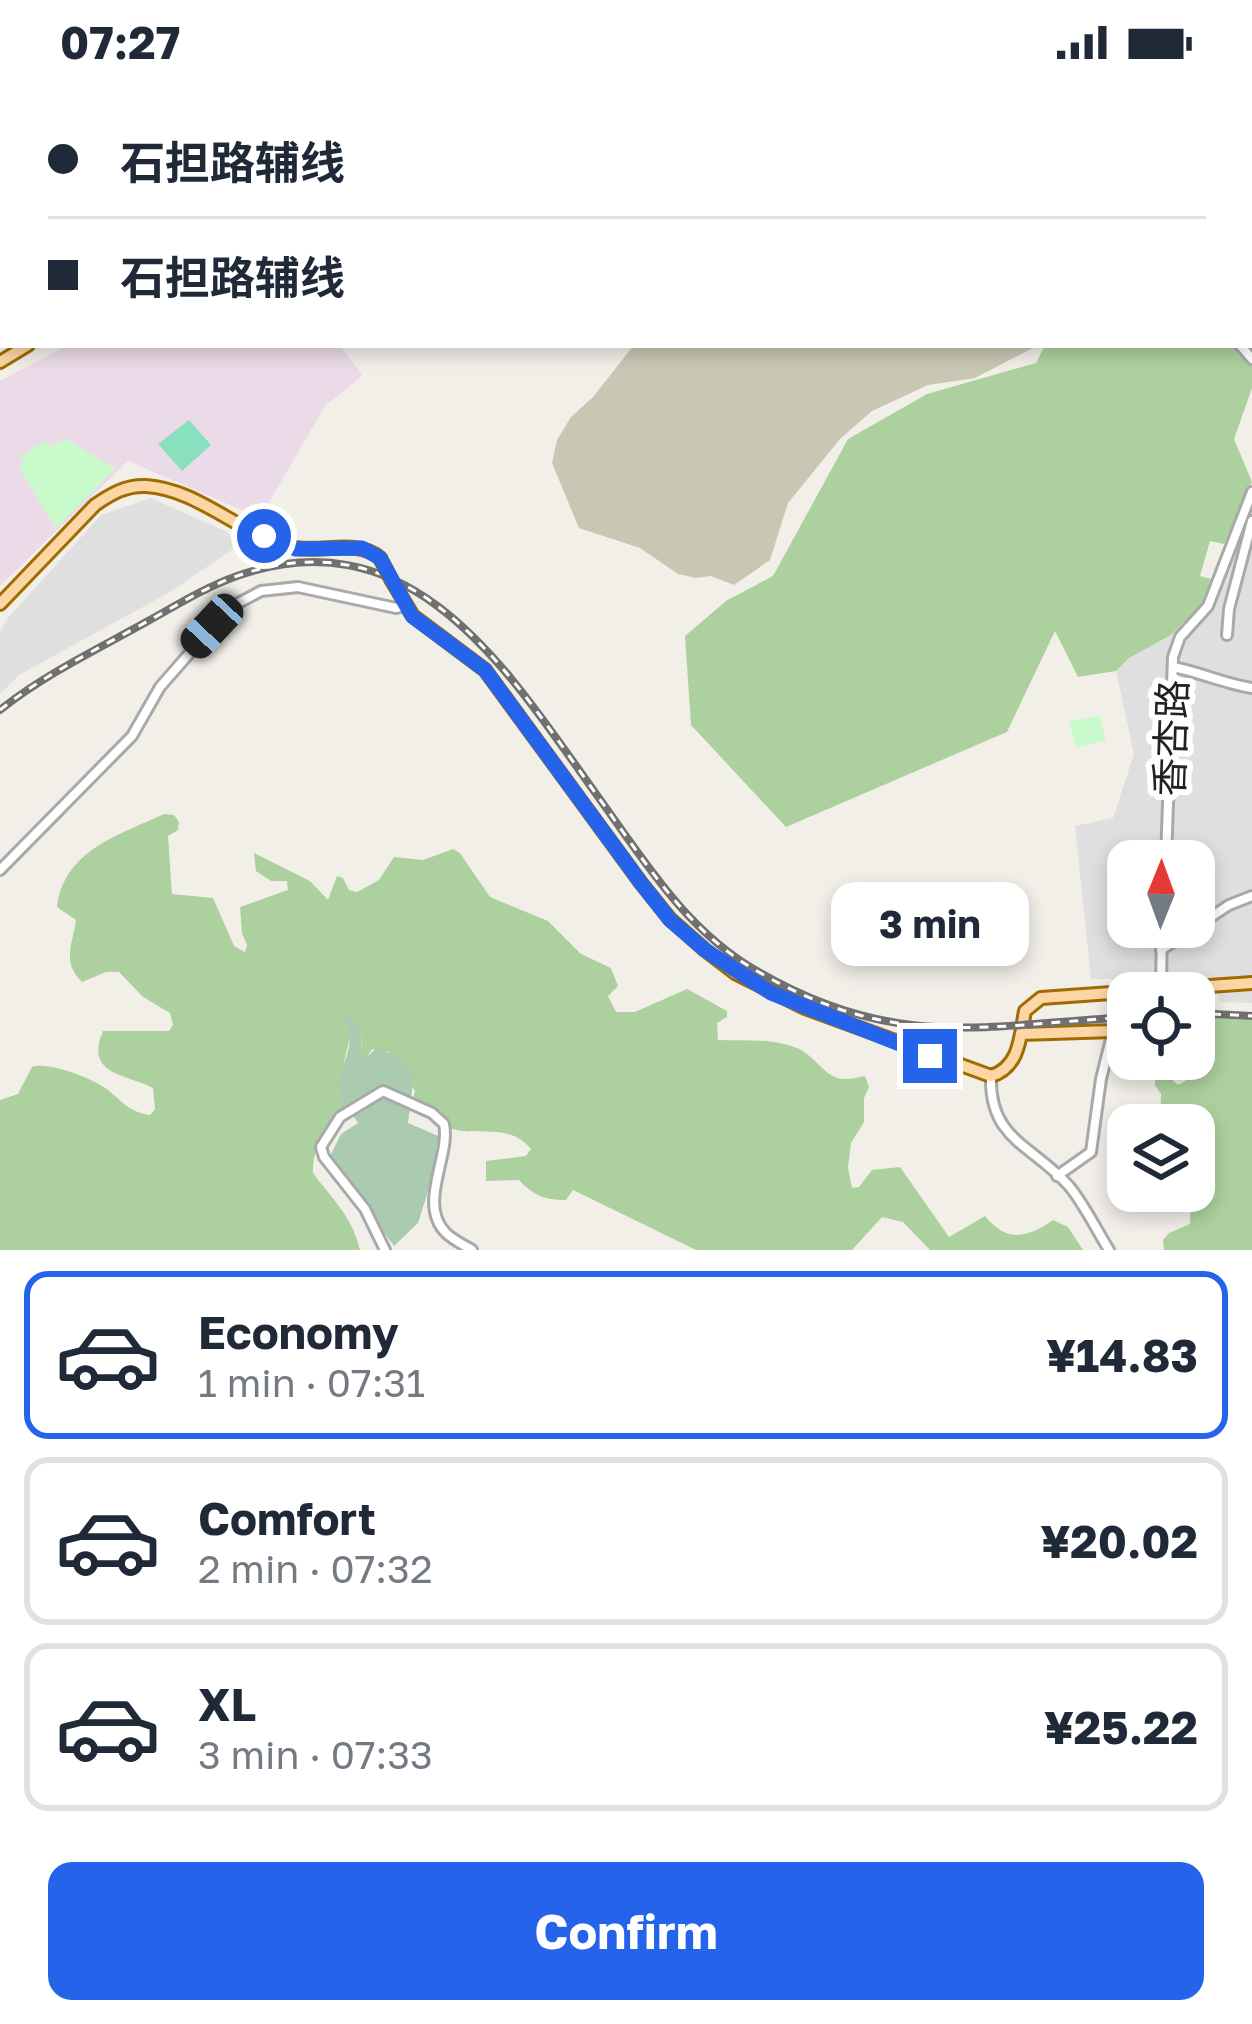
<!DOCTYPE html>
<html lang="en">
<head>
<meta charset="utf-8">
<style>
  :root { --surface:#fff; --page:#f6f6f7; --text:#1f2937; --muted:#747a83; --line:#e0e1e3; --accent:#2563eb }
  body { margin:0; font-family:"Golos Text","Noto Sans SC",sans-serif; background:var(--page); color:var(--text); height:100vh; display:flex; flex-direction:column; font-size:45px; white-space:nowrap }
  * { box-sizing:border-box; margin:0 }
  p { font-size:39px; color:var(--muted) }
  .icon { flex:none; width:66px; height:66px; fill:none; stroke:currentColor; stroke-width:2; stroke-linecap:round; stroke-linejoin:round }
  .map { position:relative; height:1166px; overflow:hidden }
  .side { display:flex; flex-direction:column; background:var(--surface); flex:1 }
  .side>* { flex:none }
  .hud { position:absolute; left:0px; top:0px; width:1254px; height:264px; box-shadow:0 6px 18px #0003; display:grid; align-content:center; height:264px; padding:0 48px; background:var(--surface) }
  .needle { width:78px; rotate:1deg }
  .fabs { position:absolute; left:1107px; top:756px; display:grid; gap:24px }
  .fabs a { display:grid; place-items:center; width:108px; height:108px; border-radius:24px; background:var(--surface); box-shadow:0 6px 18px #0003; font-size:60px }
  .end { position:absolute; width:54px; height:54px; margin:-27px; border:15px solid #2563eb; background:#fff; box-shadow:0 0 0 6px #fff }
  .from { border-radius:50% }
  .bubble { position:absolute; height:84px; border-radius:24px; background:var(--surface); box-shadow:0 6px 18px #0003; font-size:39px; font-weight:700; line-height:84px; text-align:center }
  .car { position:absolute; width:36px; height:72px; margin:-36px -18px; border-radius:15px; box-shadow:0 0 9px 3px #0007; background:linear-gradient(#222 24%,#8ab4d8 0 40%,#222 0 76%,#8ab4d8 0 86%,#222 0) }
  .hud b { display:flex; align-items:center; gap:42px; height:114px; font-size:45px }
  .hud b+b { border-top:3px solid var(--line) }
  .hud i { width:30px; height:30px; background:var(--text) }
  ul { padding:21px 0 0; list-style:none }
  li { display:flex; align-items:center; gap:36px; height:168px; margin:0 24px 18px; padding:0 24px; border:6px solid var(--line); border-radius:24px }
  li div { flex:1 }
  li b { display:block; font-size:45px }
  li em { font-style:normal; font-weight:700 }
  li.current { border-color:var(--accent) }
  li>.icon { width:108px; height:108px; stroke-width:1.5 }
  .button { display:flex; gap:24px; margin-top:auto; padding:24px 48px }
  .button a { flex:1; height:138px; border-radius:24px; background:var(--accent); color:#fff; font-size:48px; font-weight:700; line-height:138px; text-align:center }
  .status { display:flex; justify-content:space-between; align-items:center; height:84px; padding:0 60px; background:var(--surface); direction:ltr }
  .status svg { height:33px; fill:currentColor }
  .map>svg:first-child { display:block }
  .residential { fill:#e0dfdf; fill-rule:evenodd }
  .industrial { fill:#ebdbe8 }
  .construction { fill:#c7c7b4 }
  .forest { fill:#add19e }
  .cemetery { fill:#aacbaf }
  .park { fill:#c8facc }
  .pitch { fill:#88e0be }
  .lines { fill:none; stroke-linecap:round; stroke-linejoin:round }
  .minor-casing { stroke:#a9a9a9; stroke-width:14 }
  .major-casing { stroke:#a06b00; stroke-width:16 }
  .highway-casing { stroke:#dc2a67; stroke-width:18 }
  .minor { stroke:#fff; stroke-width:8 }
  .major { stroke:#fcd6a4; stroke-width:10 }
  .highway { stroke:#e892a2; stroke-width:12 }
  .rail-casing { stroke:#707070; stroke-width:8 }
  .rail { stroke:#fff; stroke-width:3; stroke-dasharray:9; stroke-linecap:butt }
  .major-bridge-casing { stroke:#a06b00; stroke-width:16; stroke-linecap:butt }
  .major-bridge { stroke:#fcd6a4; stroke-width:10 }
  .route { stroke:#2563eb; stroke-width:15 }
  .labels { text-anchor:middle; stroke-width:12; stroke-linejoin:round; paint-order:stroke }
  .street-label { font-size:39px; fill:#222; stroke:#fff }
</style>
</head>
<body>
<div class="status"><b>07:27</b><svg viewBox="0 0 49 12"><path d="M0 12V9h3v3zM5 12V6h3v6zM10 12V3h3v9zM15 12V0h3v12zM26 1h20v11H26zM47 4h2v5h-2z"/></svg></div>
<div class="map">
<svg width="1252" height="1166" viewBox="0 0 1252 1166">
  <rect width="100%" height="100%" fill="#f2efe9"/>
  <path class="residential" d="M 151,414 L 227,448 L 238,462 L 170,508 L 19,591 L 0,610 L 0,548 L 7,535 L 101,431 Z
    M 1234,435 L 1252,435 L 1252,919 L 1219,918 L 1218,896 L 1091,895 L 1075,742 L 1113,734 L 1134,670 L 1116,587 L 1129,574 L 1171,551 L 1202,520 ZM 1128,777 L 1194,777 L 1194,843 L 1128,843 Z"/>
  <path class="industrial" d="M 68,261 L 339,261 L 363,291 L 325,322 L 260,434 L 128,377 L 0,502 L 0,297 Z"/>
  <path class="construction" d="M 634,261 L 1039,261 L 975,294 L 928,301 L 872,327 L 840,355 L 788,419 L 770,476 L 734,501 L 711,492 L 696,494 L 678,490 L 640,464 L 579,444 L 552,379 L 557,356 L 571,333 L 593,313 Z"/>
  <path class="forest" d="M 509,0 L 700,0 L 508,3 Z
    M 883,0 L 1199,0 L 887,3 Z
    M 1045,261 L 1235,261 L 1252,280 L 1252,304 L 1234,355 L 1252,398 L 1224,460 L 1210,457 L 1200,492 L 1211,495 L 1202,520 L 1171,551 L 1129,574 L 1116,587 L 1078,593 L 1055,547 L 1007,648 L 786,743 L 691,641 L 685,552 L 726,517 L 773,492 L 848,355 L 927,310 L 1036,279 Z
    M 164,730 L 174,731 L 179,738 L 178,746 L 168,752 L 172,810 L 213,814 L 234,862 L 245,868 L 247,861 L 242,849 L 240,823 L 288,806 L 287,797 L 271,797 L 256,787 L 254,769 L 310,797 L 328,816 L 337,792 L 343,794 L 349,806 L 357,808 L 379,796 L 394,773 L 423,776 L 453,765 L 460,769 L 490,813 L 548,837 L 581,870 L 611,884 L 618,902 L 608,912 L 616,928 L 635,928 L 687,905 L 727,927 L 727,933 L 717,939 L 718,956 C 746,957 770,954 797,964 C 815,971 826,996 845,995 C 852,995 858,993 865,992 L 869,1003 L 864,1014 L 864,1038 L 851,1059 L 848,1084 L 852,1104 L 859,1103 L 872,1086 L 900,1083 L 949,1153 L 985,1132 C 1007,1159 1027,1154 1053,1136 L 1068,1143 L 1083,1166 L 930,1166 L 903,1138 L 882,1133 L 852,1166 L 696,1166 L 573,1106 L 566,1116 C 544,1116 533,1111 519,1096 L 486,1097 L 486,1077 L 526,1072 L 531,1065 C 511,1040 483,1051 456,1046 C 441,1043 425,1030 411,1023 L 415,1007 L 390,968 L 372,965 L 367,973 L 361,969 L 362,950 L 351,948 L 339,1000 L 345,1023 C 329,1045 312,1061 313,1089 C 333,1116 352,1132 360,1166 L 0,1166 L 0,1016 L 18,1010 L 32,983 C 49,977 94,995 108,1006 C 123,1018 129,1028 150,1031 L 155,1025 L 153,1004 C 126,990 84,991 103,947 L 169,947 L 173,941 L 170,929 L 143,913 L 119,888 L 106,888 L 82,898 C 61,878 73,859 76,836 L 57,823 C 64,766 119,751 164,730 Z
    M 1194,933 L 1252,936 L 1252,1166 L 1164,1166 L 1163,1156 L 1169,1149 L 1190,1140 L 1194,1041 L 1147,1041 L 1149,1034 L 1160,1032 L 1161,1010 L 1155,1001 L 1155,992 L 1168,992 L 1178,1001 L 1187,996 L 1194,975 Z"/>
  <path class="cemetery" d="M 349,929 L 362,944 L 361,969 L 367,973 L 376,964 C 394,969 404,974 414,990 L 408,1039 L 443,1054 L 436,1063 L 440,1069 L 418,1139 L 394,1162 L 329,1074 L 341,1050 L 358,1039 C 353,1030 344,1025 341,1015 C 330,983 362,972 344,930 Z"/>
  <path class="park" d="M 67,355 L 115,385 L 56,444 L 19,384 L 24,380 L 20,372 L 46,357 L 50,362 Z
    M 1100,631 L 1106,656 L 1076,664 L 1069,638 Z"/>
  <path class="pitch" d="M 189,336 L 211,361 L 182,387 L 158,360 Z"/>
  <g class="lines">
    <defs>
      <path id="minor" d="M 221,3 L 222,0
        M 1251,58 L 1252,58
        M 0,121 L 3,121
        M 1251,130 L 1252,130
        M 1240,261 L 1252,275
        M 1227,551 L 1229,525 L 1252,437
        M 1173,583 C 1200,588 1224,600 1252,604
        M 1166,777 L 1173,573 L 1180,553 L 1208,522 L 1252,408
        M 0,786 L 132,652 L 160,603 L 229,524 L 261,507 L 298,503 L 396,524 L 405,522
        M 1161,866 L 1229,821 L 1252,812
        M 1161,904 L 1162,843
        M 991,992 C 989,1056 1033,1061 1069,1102 C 1084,1120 1096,1145 1109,1166
        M 1057,1092 L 1091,1068 L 1101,995 L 1113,947
        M 385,1166 L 365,1125 L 324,1073 L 321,1063 L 340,1033 L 383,1007 L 432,1029 L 444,1040 C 451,1072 417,1120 446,1149 C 453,1156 464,1161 472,1166"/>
      <path id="major" d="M 478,3 L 483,0
        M 0,278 L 28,261
        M 392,497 L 413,532 L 485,586 L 641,799 L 670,835 L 705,866 L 735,889 L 805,924 L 991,992 C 1020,983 1020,953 1025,927 L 1041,914 L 1252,899
        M 0,520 L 95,421 C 111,410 126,401 146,402 C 198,405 241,451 291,463 C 319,470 358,454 380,474
        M 1021,950 L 1113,947 L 1126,906"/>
      <path id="highway" d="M 39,3 L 44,0
        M 0,69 L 3,61"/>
    </defs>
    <use href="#minor" class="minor-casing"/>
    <use href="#major" class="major-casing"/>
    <use href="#highway" class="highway-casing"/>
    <use href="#minor" class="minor"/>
    <use href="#major" class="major"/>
    <use href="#highway" class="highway"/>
    <defs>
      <path id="rail" d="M 0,626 C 45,590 98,565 148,537 C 177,521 206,503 237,492 C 416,429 511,592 599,714 C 645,778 687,847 757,887 C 892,966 982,942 1128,933
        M 1194,929 L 1252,932"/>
    </defs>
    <use href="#rail" class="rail-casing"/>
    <use href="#rail" class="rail"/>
    <defs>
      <path id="major-bridge" d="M 380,474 L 392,497"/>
    </defs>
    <use href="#major-bridge" class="major-bridge-casing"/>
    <use href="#major-bridge" class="major-bridge"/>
  </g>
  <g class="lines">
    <path class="route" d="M 264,452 L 296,465 L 362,464 L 380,474 L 412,532 L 485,586 L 641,799 L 670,836 L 705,866 L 771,909 L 930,972"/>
  </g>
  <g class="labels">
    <g class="street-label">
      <text transform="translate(1171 654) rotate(-88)" y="14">香杏路</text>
    </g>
  </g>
</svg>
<div class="fabs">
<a><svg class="needle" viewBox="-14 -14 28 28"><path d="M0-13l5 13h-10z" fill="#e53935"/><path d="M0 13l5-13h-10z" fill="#747a83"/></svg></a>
<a><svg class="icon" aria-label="locate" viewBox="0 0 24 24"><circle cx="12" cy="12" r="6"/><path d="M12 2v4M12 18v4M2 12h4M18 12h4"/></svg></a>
<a><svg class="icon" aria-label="layers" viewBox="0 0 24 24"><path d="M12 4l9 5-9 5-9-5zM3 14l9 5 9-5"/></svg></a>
</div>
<i class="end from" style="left:264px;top:452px"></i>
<i class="end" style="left:930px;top:972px"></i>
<div class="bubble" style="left:831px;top:798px;width:198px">3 min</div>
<i class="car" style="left:212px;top:542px;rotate:223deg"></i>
<div class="hud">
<b><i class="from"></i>石担路辅线</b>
<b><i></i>石担路辅线</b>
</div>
</div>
<section class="side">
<ul>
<li class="current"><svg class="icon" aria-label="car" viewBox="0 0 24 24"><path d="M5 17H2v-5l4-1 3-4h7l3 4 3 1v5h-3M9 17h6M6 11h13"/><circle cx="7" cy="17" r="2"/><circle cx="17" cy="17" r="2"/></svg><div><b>Economy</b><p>1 min · 07:31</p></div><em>¥14.83</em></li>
<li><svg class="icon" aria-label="car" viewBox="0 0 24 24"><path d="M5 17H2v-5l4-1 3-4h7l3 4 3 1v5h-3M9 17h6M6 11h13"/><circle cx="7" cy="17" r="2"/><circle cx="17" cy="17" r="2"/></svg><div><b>Comfort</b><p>2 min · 07:32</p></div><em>¥20.02</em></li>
<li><svg class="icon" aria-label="car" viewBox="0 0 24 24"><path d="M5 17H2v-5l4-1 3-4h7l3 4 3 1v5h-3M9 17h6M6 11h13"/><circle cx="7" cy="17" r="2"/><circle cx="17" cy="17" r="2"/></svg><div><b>XL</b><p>3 min · 07:33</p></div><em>¥25.22</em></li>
</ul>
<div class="button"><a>Confirm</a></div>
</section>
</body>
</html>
